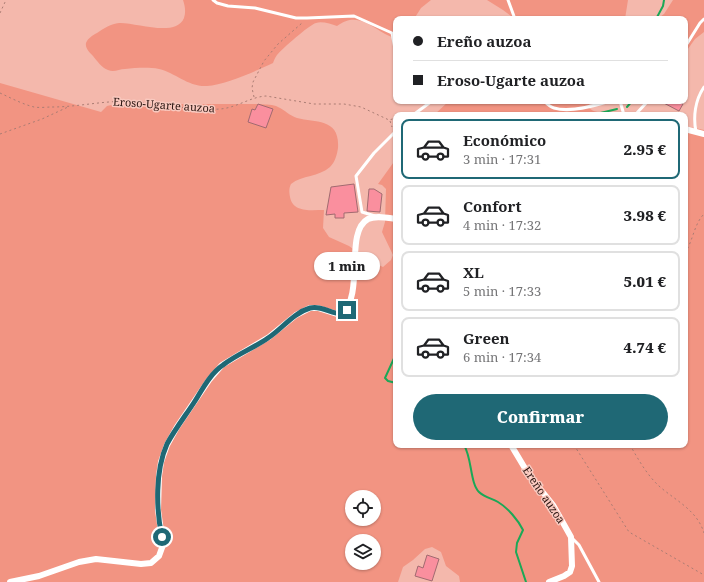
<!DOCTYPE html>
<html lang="es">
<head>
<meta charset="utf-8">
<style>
  :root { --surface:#fff; --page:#f6f6f6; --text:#202124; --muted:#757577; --line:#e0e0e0; --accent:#1f6875 }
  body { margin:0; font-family:"Noto Serif",serif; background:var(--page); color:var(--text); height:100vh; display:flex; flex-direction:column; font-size:15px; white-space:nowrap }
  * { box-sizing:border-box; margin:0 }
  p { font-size:13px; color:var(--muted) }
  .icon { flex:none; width:22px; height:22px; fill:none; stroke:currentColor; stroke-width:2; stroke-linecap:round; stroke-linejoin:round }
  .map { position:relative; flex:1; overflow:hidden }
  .details { position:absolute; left:393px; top:112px; width:295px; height:336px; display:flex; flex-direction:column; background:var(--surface); border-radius:8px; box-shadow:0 1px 3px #0004 }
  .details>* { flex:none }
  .top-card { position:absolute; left:393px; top:16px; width:295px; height:88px; border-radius:8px; box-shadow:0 1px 3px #0004; display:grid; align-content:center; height:88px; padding:0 20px; background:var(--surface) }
  .tools { position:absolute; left:345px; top:490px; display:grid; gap:8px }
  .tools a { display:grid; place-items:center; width:36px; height:36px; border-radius:50%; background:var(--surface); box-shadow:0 1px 3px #0004; font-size:20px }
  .end { position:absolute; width:18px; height:18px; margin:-9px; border:5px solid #1f6875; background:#fff; box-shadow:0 0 0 2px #fff }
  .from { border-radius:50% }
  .bubble { position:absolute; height:28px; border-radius:14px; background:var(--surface); box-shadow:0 1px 3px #0004; font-size:13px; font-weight:800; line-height:28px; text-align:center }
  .top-card b { display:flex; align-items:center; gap:14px; height:38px; font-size:15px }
  .top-card b+b { border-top:1px solid var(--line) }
  .top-card i { width:10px; height:10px; background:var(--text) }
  ul { padding:7px 0 0; list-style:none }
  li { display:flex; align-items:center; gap:12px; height:60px; margin:0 8px 6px; padding:0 12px; border:2px solid var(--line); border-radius:8px }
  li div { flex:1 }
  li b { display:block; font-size:15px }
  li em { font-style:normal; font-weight:800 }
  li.on { border-color:var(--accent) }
  li>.icon { width:36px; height:36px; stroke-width:1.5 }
  .primary-button { display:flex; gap:8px; margin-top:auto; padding:8px 20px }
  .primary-button a { flex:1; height:46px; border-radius:24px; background:var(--accent); color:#fff; font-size:16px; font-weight:800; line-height:46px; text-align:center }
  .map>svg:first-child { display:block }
  .green { fill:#f29482; fill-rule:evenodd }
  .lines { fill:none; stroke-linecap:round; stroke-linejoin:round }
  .stream { stroke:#1ba857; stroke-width:2 }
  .building { fill:#fa8f9e; stroke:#a16a70 }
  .path { stroke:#aa7c73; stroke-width:1; stroke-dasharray:2 3; stroke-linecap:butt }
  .lane { stroke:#fff; stroke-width:3 }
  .street { stroke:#fff; stroke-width:6 }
  .route { stroke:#1f6875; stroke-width:5 }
  .labels { text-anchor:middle; stroke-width:3; stroke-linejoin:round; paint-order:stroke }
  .street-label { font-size:11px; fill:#28130f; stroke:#f9c9bf }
</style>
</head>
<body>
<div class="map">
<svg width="704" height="582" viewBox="0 0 704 582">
  <rect width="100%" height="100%" fill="#f4b8ac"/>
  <path class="green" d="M 183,0 L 431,0 L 421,8 L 414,19 L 396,19 L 396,38 C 376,34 361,8 337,26 C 331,24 322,21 316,23 C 309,25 282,49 277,55 C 275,58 274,60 273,63 C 256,71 225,85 207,86 C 188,87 176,73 159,69 C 148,67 136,68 125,69 C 119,69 114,73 108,70 C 102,68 97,61 93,56 C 89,52 85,48 86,43 C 88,38 93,35 97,33 C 104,28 111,24 119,23 C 135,22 176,38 184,18 C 186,12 185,6 183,0 Z
    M 487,0 L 628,0 L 625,19 L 515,19 L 503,10 Z
    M 673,0 L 704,0 L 704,32 L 695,39 L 685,53 L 685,19 L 657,19 L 664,14 Z
    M 0,83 L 101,112 L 107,106 L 116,104 L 260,104 C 266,105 273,104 278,107 C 285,110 290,116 297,118 C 316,123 340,118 338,148 C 337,155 335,162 330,167 C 319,177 302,175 291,184 C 289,188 289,192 290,197 C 293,213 311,210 324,210 L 323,228 L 329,237 L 349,246 L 368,260 L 383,267 L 391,260 L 393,255 L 382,232 L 385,222 L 386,189 L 382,185 L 378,184 L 396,159 L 396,445 L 685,445 L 685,126 L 704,130 L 704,582 L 460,582 L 459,576 L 446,566 L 441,552 L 432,547 L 425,549 L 413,560 L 403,567 L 398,582 L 0,582 ZM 352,497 L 374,497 L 374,519 L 352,519 ZM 352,541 L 374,541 L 374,563 L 352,563 Z
    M 449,101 L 590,101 L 589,108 C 599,117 616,109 629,115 L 434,115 Z"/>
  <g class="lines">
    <path class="stream" d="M 656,19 L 663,6 L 664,0
      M 627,107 L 632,101
      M 592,115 L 617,109
      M 396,354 L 385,378 L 388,381 L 396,383
      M 464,445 C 472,458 470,483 479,492 C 484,497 493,499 498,502 C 508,508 518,520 523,530 L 517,543 L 516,552 L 526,582"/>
  </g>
  <path class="building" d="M 660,101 L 678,101 L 683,104 L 679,111 Z
    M 258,104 L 273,109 L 266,128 L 248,122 L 252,109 L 255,110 Z
    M 354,184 L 358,212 L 344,213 L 344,218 L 335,218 L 335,214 L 326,215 L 331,187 Z
    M 369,189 L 374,189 L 382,194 L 380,212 L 367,211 Z
    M 427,555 L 439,559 L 432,581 L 415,576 L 418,566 L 423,568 Z"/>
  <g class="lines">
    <path class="path" d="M 0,13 L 6,0
      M 0,93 C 11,98 22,104 34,107 C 40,108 47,107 52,107 C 81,107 109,99 138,102 C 164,104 193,111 220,109 C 236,108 250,97 266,96 L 314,104 L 344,104 L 361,107 L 389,120 L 396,118
      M 254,97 L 252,88 L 253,82 L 264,61 L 278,44 L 302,23
      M 390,121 L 392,127
      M 0,134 L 42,119 L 68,107
      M 685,253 C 693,241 694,224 704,214
      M 574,445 L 629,532 L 704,575
      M 630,445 C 638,459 647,475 659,486 C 676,501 697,510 704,533"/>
    <path class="lane" d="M 213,0 L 217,3 L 228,6 L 255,8 L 296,18 L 307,18 L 354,16 L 392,33 L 396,54
      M 508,0 L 515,19
      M 685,47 L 700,23 L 704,19
      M 544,101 C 547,104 550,107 554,108 C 570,113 594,106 610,101
      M 618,101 L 620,101 L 624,115
      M 413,115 L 432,101
      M 635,115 L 648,101
      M 696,132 C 693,117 695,100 704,87
      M 375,216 L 362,212 L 356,176 L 374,153 L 396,131
      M 572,538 L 579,545 L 599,582"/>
    <path class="street" d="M 623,115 L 634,115
      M 685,129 L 704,134
      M 511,445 L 529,475 L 553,505 L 571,537 L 572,566 L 570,572 L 564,576 L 549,582
      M 10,582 L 39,576 L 79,562 L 96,559 L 141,564 L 151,563 L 159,556 L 163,545 L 158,510 L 159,476 L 161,462 L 167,445 L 177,427 L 209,380 L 222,365 L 269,337 L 296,315 L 310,308 L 318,308 L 337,314 L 342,314 C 365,294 344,232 368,219 C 376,215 388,218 396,219"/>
  </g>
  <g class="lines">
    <path class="route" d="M 162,537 C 156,510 155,471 167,444 C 175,429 186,415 195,401 C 203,388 211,373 223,365 C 237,354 254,348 268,338 C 282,329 293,313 310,308 C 321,305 331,314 342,314 L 347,310"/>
  </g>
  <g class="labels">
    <g class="street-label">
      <text transform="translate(164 105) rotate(4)" y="4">Eroso-Ugarte auzoa</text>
      <text transform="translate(544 495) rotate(56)" y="4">Ereño auzoa</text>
    </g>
  </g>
</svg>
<div class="tools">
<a><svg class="icon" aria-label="locate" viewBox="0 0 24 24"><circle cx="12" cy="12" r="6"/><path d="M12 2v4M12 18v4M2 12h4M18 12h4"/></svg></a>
<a><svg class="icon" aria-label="layers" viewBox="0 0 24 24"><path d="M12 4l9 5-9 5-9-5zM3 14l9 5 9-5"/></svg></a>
</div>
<i class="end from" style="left:162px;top:537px"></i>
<i class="end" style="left:347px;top:310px"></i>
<div class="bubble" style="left:314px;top:252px;width:66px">1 min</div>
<div class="top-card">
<b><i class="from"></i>Ereño auzoa</b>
<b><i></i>Eroso-Ugarte auzoa</b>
</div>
<section class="details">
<ul>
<li class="on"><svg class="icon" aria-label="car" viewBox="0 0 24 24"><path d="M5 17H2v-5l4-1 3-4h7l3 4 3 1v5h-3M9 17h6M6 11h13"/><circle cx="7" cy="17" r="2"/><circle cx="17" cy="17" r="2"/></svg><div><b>Económico</b><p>3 min · 17:31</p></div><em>2.95 €</em></li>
<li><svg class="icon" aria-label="car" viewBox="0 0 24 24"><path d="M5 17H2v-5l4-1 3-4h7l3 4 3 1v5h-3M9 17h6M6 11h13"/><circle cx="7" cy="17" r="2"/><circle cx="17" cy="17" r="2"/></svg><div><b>Confort</b><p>4 min · 17:32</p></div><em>3.98 €</em></li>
<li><svg class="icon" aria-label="car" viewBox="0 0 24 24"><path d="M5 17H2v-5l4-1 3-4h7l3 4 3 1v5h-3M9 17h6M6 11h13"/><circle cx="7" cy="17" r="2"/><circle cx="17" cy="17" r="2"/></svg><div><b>XL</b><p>5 min · 17:33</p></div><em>5.01 €</em></li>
<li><svg class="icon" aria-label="car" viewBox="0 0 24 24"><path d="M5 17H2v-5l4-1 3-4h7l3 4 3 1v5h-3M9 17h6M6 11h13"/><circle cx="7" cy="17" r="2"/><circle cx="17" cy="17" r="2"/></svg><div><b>Green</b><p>6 min · 17:34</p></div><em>4.74 €</em></li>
</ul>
<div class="primary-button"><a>Confirmar</a></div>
</section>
</div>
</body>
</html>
